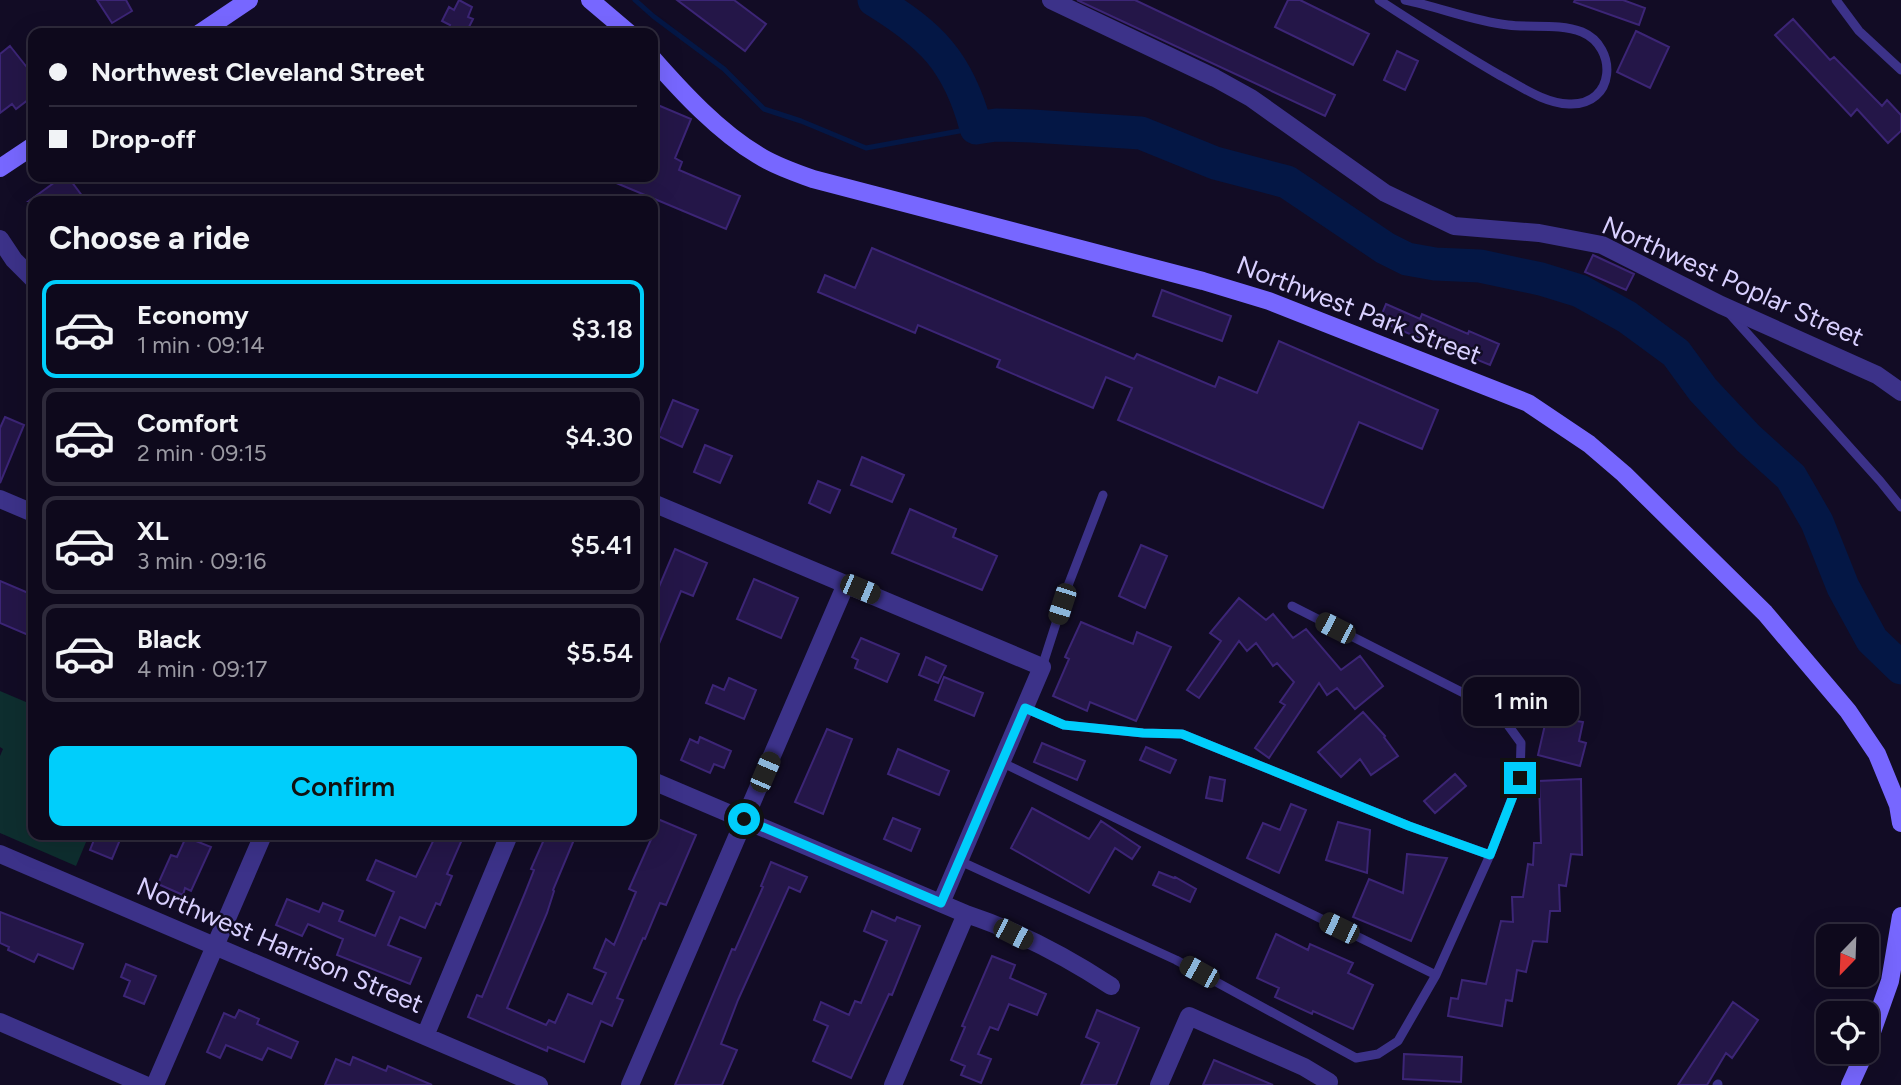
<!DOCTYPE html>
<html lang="en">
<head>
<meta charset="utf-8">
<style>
  :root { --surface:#0e091c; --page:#171225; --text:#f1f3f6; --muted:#9b9aa3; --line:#2e2a3b; --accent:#00cefb }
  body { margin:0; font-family:Figtree,sans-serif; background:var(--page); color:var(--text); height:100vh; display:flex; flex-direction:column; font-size:26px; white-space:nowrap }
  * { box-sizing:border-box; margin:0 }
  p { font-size:23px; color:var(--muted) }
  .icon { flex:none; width:38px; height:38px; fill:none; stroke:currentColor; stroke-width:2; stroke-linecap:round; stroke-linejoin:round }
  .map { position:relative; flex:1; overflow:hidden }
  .panel { position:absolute; left:28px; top:196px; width:630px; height:644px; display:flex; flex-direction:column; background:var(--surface); border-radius:14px; box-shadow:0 7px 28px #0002,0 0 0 2px var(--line) }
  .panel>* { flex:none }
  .hud { position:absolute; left:28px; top:28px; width:630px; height:154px; border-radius:14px; box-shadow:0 7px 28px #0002,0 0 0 2px var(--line); display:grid; align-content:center; height:154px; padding:0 21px; background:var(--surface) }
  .needle { width:46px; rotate:203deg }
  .fabs { position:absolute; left:1816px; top:924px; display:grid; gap:14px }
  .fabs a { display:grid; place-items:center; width:63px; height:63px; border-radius:14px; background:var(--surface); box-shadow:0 7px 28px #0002,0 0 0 2px var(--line); font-size:35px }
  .end { position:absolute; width:32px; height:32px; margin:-16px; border:9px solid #00cefb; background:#111; box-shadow:0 0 0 4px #111 }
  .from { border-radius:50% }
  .bubble { position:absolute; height:49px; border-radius:14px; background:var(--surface); box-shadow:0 7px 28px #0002,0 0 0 2px var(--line); font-size:23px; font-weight:600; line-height:49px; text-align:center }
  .car { position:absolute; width:21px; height:42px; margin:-21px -10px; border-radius:9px; box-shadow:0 0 5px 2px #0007; background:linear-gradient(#222 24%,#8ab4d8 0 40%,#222 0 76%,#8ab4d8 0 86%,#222 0) }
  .hud b { display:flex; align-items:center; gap:24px; height:66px; font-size:26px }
  .hud b+b { border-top:2px solid var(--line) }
  .hud i { width:18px; height:18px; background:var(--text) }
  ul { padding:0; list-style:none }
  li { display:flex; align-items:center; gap:21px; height:98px; margin:0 14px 10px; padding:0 7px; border:4px solid var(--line); border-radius:14px }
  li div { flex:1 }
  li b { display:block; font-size:26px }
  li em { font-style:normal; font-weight:600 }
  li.current { border-color:var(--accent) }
  li>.icon { width:63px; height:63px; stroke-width:1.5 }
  h2 { padding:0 21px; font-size:32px; line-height:84px }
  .cta { display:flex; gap:14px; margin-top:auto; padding:14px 21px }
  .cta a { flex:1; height:80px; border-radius:14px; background:var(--accent); color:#111; font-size:28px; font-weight:600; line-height:80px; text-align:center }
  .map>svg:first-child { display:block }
  .green { fill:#0e2e2f }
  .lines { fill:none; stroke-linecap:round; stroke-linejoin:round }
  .stream { stroke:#041745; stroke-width:5 }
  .river { stroke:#041745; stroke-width:33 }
  .building { fill:#241648; stroke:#3c2576; stroke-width:2 }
  .lane { stroke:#3c3289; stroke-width:9 }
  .street { stroke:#3c3289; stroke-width:18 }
  .secondary { stroke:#7767ff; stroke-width:18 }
  .route { stroke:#00cefb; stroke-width:9 }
  .labels { text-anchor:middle; stroke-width:5; stroke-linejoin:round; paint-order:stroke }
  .street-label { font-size:26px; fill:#d9d0ff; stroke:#120c25 }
</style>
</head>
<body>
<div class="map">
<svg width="1901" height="1085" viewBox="0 0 1901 1085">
  <rect width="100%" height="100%" fill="#120c25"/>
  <path class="green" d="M 0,691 L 33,705 L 33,835 L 89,835 L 76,866 L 0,833 L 0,756 L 3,749 L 0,747 Z"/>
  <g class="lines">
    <path class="stream" d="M 635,0 L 653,16 L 724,69 L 764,109 L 801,121 L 866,148 L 976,128"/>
    <path class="river" d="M 874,0 C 931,35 958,61 976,128 L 996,125 L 1032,126 L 1141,133 L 1215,163 L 1287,182 L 1385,248 L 1407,259 L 1435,264 L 1480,266 L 1541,279 L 1580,291 L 1627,317 L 1676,353 L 1703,390 L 1748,438 L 1791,477 L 1817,522 L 1843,587 L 1872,640 L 1901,668"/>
  </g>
  <path class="building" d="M 97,0 L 126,0 L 132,11 L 112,23 Z
    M 459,0 L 472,7 L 468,17 L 473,19 L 466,33 L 457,33 L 448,29 L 450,25 L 442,21 L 449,7 L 454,10 Z
    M 677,0 L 734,0 L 766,24 L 745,51 Z
    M 1077,0 L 1135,0 L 1335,95 L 1325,116 Z
    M 1288,0 L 1300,0 L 1369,34 L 1353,65 L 1275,27 Z
    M 1575,0 L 1623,0 L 1645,8 L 1639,25 L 1574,2 Z
    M 1793,19 L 1830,60 L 1834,57 L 1882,106 L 1887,100 L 1901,115 L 1901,131 L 1888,143 L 1857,109 L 1851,116 L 1775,35 Z
    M 1636,31 L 1669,47 L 1650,88 L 1617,72 Z
    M 10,46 L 33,75 L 33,96 L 16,109 L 12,104 L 0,113 L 0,54 Z
    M 1397,51 L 1418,61 L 1405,90 L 1384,80 Z
    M 653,103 L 691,119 L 675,158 L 682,162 L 679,170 L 740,196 L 726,229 L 602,177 L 653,177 Z
    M 62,177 L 68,177 L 86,201 L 29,201 Z
    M 872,248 L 1134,359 L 1137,354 L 1215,387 L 1219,377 L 1257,393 L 1279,341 L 1438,410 L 1422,449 L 1359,422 L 1323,508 L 1118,420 L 1132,388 L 1106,377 L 1093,408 L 997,367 L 1000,360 L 918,325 L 915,333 L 818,292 L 825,275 L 855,288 Z
    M 1593,255 L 1634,274 L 1626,290 L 1585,272 Z
    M 1162,290 L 1231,316 L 1222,341 L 1153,316 Z
    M 1386,304 L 1420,319 L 1422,314 L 1468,334 L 1469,331 L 1499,344 L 1490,365 L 1451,349 L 1450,351 L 1379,321 Z
    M 673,400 L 698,410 L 682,447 L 658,436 Z
    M 5,417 L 24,425 L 0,483 L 0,428 Z
    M 705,445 L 732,456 L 720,483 L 694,472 Z
    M 862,457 L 904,475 L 892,502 L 851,485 Z
    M 818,481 L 840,490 L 830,513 L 809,503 Z
    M 910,509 L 956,529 L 953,537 L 997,556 L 982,590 L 892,553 Z
    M 1141,545 L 1167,556 L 1145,608 L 1119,596 Z
    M 675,549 L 707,563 L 693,596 L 681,591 L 653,658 L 653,601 Z
    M 754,579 L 798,598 L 781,638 L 737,619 Z
    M 0,581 L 33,595 L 33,637 L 0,623 Z
    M 1239,598 L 1266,620 L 1273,614 L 1293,638 L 1306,629 L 1341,670 L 1360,656 L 1383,686 L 1355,709 L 1337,688 L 1327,695 L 1319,683 L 1269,758 L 1255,748 L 1285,705 L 1280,702 L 1294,682 L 1277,663 L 1273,666 L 1256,643 L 1247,651 L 1239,641 L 1199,698 L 1187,690 L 1221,641 L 1210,633 Z
    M 1081,622 L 1133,644 L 1137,632 L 1171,647 L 1136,721 L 1090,702 L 1087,711 L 1053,696 L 1069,659 L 1065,657 Z
    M 861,638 L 899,654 L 887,682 L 855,668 L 858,660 L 852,657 Z
    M 926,657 L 946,666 L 938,683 L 919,675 Z
    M 944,677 L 983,693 L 974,716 L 935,700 Z
    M 729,678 L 756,690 L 744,719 L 706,703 L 713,685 L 724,690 Z
    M 1363,712 L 1385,736 L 1384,737 L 1398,756 L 1371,775 L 1360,759 L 1341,777 L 1318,752 Z
    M 1547,716 L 1583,722 L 1579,741 L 1586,743 L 1580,766 L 1538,755 Z
    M 827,729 L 852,739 L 823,814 L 795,802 Z
    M 700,737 L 731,751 L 724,768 L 714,764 L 710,773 L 681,760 L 690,739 L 698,743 Z
    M 1042,743 L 1085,761 L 1077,780 L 1034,762 Z
    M 1146,747 L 1176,760 L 1170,773 L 1140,760 Z
    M 898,749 L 949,771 L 939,795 L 888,774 Z
    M 1455,774 L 1466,786 L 1435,813 L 1424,801 Z
    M 1210,777 L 1225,780 L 1222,801 L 1206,798 Z
    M 1581,779 L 1582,855 L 1571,854 L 1566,886 L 1559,885 L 1560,911 L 1550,911 L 1547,942 L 1533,941 L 1526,972 L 1517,970 L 1512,1001 L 1506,1000 L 1502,1026 L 1448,1016 L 1451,998 L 1458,999 L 1462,980 L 1486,984 L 1501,921 L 1513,922 L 1512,897 L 1523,897 L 1528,864 L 1533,865 L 1534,843 L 1541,843 L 1539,781 Z
    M 1291,804 L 1306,810 L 1279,873 L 1247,858 L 1263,823 L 1280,830 Z
    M 1032,808 L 1089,839 L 1101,821 L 1140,847 L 1132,859 L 1115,848 L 1089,893 L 1011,848 Z
    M 653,817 L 696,835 L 666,905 L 660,903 L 645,939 L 643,938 L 617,998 L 623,1000 L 612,1026 L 601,1021 L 584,1062 L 548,1047 L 547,1051 L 468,1017 L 477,995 L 482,997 L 525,893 L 534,870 L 531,869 L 546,835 L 576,835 L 553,890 L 554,891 L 547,913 L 507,1008 L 546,1025 L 549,1020 L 555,1023 L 568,994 L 592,1004 L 606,973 L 594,968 L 606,939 L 614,945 L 636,892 L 629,889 L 653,835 Z
    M 893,818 L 920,829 L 911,851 L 884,839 Z
    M 1338,822 L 1370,830 L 1367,873 L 1326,860 Z
    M 96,835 L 122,835 L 112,859 L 90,850 Z
    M 436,835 L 464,835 L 447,874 L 452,876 L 440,905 L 436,903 L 425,928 L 400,917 L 388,945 L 421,958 L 410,984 L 337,955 L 343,939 L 308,924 L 302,936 L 276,925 L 287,899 L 319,912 L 323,903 L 343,911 L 339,921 L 375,936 L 394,892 L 367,880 L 376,860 L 416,877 Z
    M 186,837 L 211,847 L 191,891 L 185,888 L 183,895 L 158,884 L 171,855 L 177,857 Z
    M 1407,854 L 1447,858 L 1411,941 L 1353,917 L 1369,879 L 1403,893 Z
    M 771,862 L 807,877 L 800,892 L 789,887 L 738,1000 L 721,1044 L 737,1050 L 722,1085 L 675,1085 L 732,949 L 735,950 L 763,887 L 761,886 Z
    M 1159,872 L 1174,878 L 1175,877 L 1196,889 L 1190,902 L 1153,885 Z
    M 872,911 L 895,921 L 897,917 L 920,926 L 892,995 L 889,994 L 851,1078 L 813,1061 L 828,1026 L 814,1020 L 821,1002 L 849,1015 L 855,1001 L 861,1003 L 887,941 L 864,931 Z
    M 0,912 L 83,944 L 73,969 L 38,954 L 34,962 L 8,950 L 9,947 L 0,943 Z
    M 1276,934 L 1308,950 L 1310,944 L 1353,963 L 1348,973 L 1373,985 L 1353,1029 L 1313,1011 L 1312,1014 L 1275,997 L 1279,988 L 1257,978 Z
    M 992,956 L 1015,965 L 1010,978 L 1046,994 L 1037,1015 L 1009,1004 L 998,1030 L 990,1027 L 978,1054 L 991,1059 L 981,1083 L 961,1075 L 965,1066 L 951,1060 L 965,1027 L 962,1026 Z
    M 126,964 L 156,976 L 144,1004 L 124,996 L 130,981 L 121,977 Z
    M 1733,1002 L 1758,1020 L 1732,1058 L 1726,1053 L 1707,1085 L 1678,1085 Z
    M 239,1010 L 259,1019 L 257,1024 L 298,1042 L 291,1058 L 268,1048 L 262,1060 L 226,1045 L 220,1058 L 207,1052 L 224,1013 L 235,1018 Z
    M 1097,1010 L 1139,1028 L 1116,1085 L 1081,1085 L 1099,1043 L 1086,1037 Z
    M 1404,1054 L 1462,1057 L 1461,1082 L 1403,1079 Z
    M 353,1057 L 386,1071 L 388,1066 L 432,1085 L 325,1085 L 336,1059 L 350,1065 Z
    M 1214,1060 L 1273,1085 L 1203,1085 Z"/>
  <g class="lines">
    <path class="lane" d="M 1379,0 C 1419,26 1459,52 1501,76 C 1522,87 1544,103 1569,104 C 1616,106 1618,47 1582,32 C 1559,23 1532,28 1508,25 C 1473,21 1439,7 1405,0
      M 1836,0 L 1859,31 L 1901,70
      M 1728,312 L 1880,481 L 1901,507
      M 1042,667 L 1069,583 L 1103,495
      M 1025,708 L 1064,725 L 1143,733 L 1182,734 L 1409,826 L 1490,855
      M 1001,762 L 1436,975 L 1490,855 L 1520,778 L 1521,743 L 1497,710 L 1292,606
      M 960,861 L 1176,960 L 1356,1058 L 1378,1054 L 1398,1041 L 1436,975
      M 1717,1085 L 1718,1084"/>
    <path class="street" d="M 1051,0 L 1215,78 L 1251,98 L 1385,193 L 1454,226 L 1539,233 L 1602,245 L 1721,305 L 1877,375 L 1901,392
      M 0,239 L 14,260 L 33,279
      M 0,499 L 33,513
      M 653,503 L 1042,667 L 941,903
      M 653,781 L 966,914 C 1015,930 1068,958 1111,986
      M 0,854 L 539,1085
      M 0,1022 L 145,1085
      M 425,1036 L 509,835
      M 155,1085 L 263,835
      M 630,1085 L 846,584
      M 893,1085 L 966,914
      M 1159,1085 L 1189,1016 L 1304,1067 L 1329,1082"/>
    <path class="secondary" d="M 590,0 L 629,33
      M 200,33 L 249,0
      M 653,59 C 682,92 719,132 758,155 C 775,166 794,172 813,179 L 1203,281 L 1269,301 L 1528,403 L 1589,444 L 1624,474 L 1765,613 L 1848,711 L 1877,754 L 1898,805 L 1901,823
      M 0,168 L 33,146
      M 1867,1046 L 1890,981 L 1901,916
      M 1850,1085 L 1865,1052"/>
  </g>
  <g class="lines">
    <path class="route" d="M 744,819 L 941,903 L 1025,708 L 1064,725 L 1143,733 L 1182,734 L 1409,826 L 1490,855 L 1520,778"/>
  </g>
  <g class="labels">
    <g class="street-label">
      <text transform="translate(1733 281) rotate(24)" y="9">Northwest Poplar Street</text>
      <text transform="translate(1359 310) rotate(21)" y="9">Northwest Park Street</text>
      <text transform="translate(280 945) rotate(23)" y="9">Northwest Harrison Street</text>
    </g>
  </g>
</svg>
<div class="fabs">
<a><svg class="needle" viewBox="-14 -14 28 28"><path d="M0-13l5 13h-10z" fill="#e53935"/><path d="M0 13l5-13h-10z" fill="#9b9aa3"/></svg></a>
<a><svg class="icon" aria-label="locate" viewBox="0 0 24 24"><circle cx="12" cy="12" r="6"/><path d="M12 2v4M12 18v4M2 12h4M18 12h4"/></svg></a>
</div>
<i class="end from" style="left:744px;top:819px"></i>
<i class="end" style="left:1520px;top:778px"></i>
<div class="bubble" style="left:1463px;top:677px;width:116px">1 min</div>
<i class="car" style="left:860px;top:589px;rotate:113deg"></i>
<i class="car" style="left:1062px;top:604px;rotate:198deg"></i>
<i class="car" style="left:1335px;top:628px;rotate:297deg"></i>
<i class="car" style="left:765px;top:772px;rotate:23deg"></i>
<i class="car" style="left:1339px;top:928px;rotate:296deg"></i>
<i class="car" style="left:1013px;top:934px;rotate:117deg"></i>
<i class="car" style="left:1199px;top:972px;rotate:299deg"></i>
<div class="hud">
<b><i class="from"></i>Northwest Cleveland Street</b>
<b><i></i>Drop-off</b>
</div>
<section class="panel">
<h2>Choose a ride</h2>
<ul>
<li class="current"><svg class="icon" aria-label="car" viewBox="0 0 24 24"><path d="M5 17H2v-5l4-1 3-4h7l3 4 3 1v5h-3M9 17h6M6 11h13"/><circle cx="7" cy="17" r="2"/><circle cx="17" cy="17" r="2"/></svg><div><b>Economy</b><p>1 min · 09:14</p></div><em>$3.18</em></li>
<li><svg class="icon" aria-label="car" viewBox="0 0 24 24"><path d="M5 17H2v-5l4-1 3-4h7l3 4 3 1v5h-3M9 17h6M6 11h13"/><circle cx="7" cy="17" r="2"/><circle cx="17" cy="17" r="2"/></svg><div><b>Comfort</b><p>2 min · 09:15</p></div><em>$4.30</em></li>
<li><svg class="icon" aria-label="car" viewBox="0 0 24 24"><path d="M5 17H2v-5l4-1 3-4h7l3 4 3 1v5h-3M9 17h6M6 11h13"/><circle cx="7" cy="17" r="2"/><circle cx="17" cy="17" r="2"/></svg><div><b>XL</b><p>3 min · 09:16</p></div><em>$5.41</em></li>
<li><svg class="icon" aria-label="car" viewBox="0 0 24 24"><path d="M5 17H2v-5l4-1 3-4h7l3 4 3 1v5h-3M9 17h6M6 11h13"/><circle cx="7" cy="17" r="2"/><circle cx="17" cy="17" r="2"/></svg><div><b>Black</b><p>4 min · 09:17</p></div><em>$5.54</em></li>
</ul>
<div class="cta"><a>Confirm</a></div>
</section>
</div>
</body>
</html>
